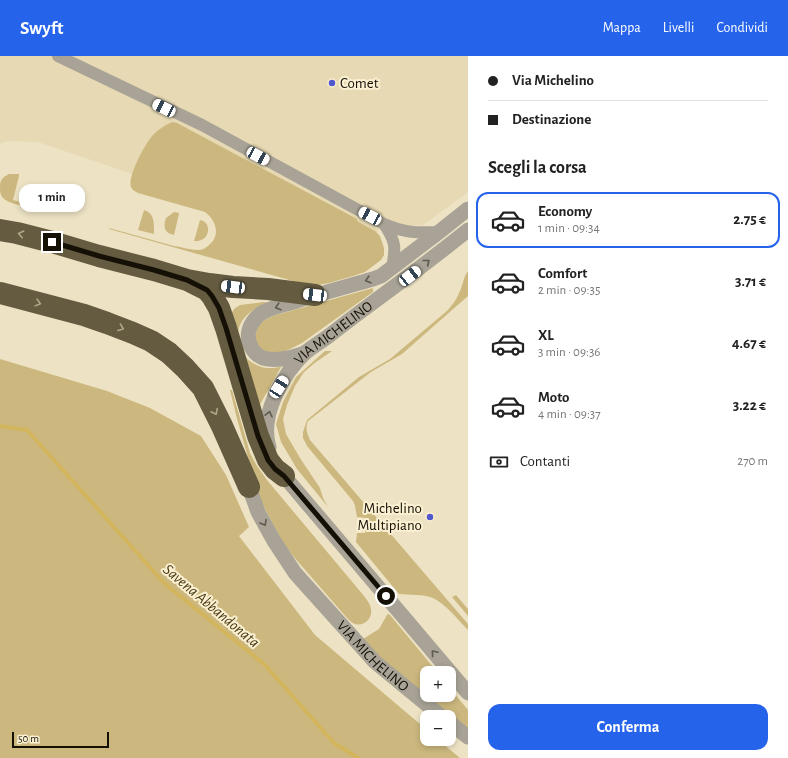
<!DOCTYPE html>
<html lang="it">
<head>
<meta charset="utf-8">
<style>
  :root { --surface:#fff; --page:#f6f6f6; --text:#222; --muted:#767676; --line:#e0e0e0; --accent:#2563eb }
  body { margin:0; font-family:"Alegreya Sans",sans-serif; background:var(--page); color:var(--text); height:100vh; display:flex; flex-direction:column; font-size:15px; white-space:nowrap }
  * { box-sizing:border-box; margin:0 }
  p { font-size:13px; color:var(--muted) }
  .icon { flex:none; width:22px; height:22px; fill:none; stroke:currentColor; stroke-width:2; stroke-linecap:round; stroke-linejoin:round }
  .map { position:relative; flex:1; overflow:hidden }
  .side { display:flex; flex-direction:column; background:var(--surface); width:320px }
  .side>* { flex:none }
  .banner { display:grid; align-content:center; height:88px; padding:0 20px; background:var(--surface) }
  .fabs { position:absolute; left:420px; top:610px; display:grid; gap:8px }
  .fabs a { display:grid; place-items:center; width:36px; height:36px; border-radius:8px; background:var(--surface); box-shadow:0 2px 6px #0003; font-size:20px }
  .scale { position:absolute; left:12px; bottom:10px; width:97px; box-sizing:border-box; padding-left:4px; border:2px solid #141006; border-top:0; font-size:11px; line-height:14px; white-space:nowrap; color:#141006; -webkit-text-stroke:3px #fbf0d1; paint-order:stroke }
  .end { position:absolute; width:18px; height:18px; margin:-9px; border:5px solid #141006; background:#fff; box-shadow:0 0 0 2px #fff }
  .from { border-radius:50% }
  .bubble { position:absolute; height:28px; border-radius:12px; background:var(--surface); box-shadow:0 2px 6px #0003; font-size:13px; font-weight:700; line-height:28px; text-align:center }
  .car { position:absolute; width:12px; height:24px; margin:-12px -6px; border-radius:5px; box-shadow:0 0 3px 1px #0007; background:linear-gradient(#fff 24%,#345 0 40%,#fff 0 76%,#345 0 86%,#fff 0) }
  .banner b { display:flex; align-items:center; gap:14px; height:38px; font-size:15px }
  .banner b+b { border-top:1px solid var(--line) }
  .banner i { width:10px; height:10px; background:var(--text) }
  ul { padding:0; list-style:none }
  li { display:flex; align-items:center; gap:12px; height:56px; margin:0 8px 6px; padding:0 12px; border:2px solid transparent; border-radius:12px }
  li div { flex:1 }
  li b { display:block; font-size:15px }
  li em { font-style:normal; font-weight:700 }
  li.on { border-color:var(--accent) }
  li>.icon { width:36px; height:36px; stroke-width:1.5 }
  h2 { padding:0 20px; font-size:18px; line-height:48px }
  .pay { display:flex; align-items:center; gap:10px; height:44px; padding:0 20px; font-size:15px }
  .pay p { margin-inline-start:auto }
  .action { display:flex; gap:8px; margin-top:auto; padding:8px 20px }
  .action a { flex:1; height:46px; border-radius:12px; background:var(--accent); color:#fff; font-size:16px; font-weight:700; line-height:46px; text-align:center }
  header { display:flex; align-items:center; gap:24px; box-sizing:border-box; height:56px; padding:0 20px; background:var(--accent); color:#fff }
  header strong { font-size:19px }
  nav { display:flex; gap:22px; margin-inline-start:auto; font-size:14px }
  main { display:flex; flex:1; min-height:0 }
  .map>svg:first-child { display:block }
  .built { fill:#e6d9b3 }
  .green { fill:#ccb87e }
  .lines { fill:none; stroke-linecap:round; stroke-linejoin:round }
  .stream { stroke:#d3b55e; stroke-width:4 }
  .minor { stroke:#a8a396; stroke-width:12 }
  .tertiary { stroke:#a8a396; stroke-width:15 }
  .motorway { stroke:#645b40; stroke-width:22 }
  .oneway { stroke:#b0a688 }
  .oneway2 { stroke:#5e5a4e }
  .route { stroke:#141006; stroke-width:5 }
  .poi-dot { fill:#5157ce; stroke:#fbf0d1; stroke-width:1.5 }
  .labels { text-anchor:middle; stroke-width:4; stroke-linejoin:round; paint-order:stroke }
  .poi-label { font-size:15px; fill:#141006; stroke:#fbf0d1; text-anchor:start }
  .street-label { font-size:15px; fill:#141006; stroke:#fbf0d1 }
  .water-label { font-size:16px; font-style:italic; fill:#4b3e19; stroke:#fbf0d1 }
</style>
</head>
<body>
<header>
<strong>Swyft</strong>
<nav><a>Mappa</a><a>Livelli</a><a>Condividi</a></nav>
</header>
<main>
<div class="map">
<svg width="468" height="702" viewBox="0 0 468 702">
  <rect width="100%" height="100%" fill="#ede3c4"/>
  <path class="built" d="M 0,0 L 468,0 L 468,136 L 423,169 L 400,170 L 378,174 L 376,193 L 238,177 L 194,139 L 38,86 L 7,85 L 0,88 Z"/>
  <path class="green" d="M 172,66 L 177,67 L 357,163 L 357,165 L 375,175 L 380,180 L 384,192 L 384,199 L 381,204 L 365,216 L 353,220 L 329,227 L 318,229 L 300,227 L 109,173 L 109,172 C 131,178 152,184 174,190 C 182,191 190,194 198,194 C 202,194 206,192 209,189 C 221,179 216,164 205,156 L 138,137 C 135,135 132,134 131,131 C 127,121 146,86 153,79 C 159,73 165,69 172,66 Z
    M 9,118 L 19,118 L 19,120 L 13,144 L 34,150 L 33,152 C 25,150 8,148 3,142 C 0,139 0,134 0,130 C 0,124 3,121 9,118 Z
    M 144,154 C 155,157 154,168 154,178 L 138,174 Z
    M 174,156 L 179,157 L 179,158 L 174,179 C 164,177 163,171 166,162 Z
    M 200,164 C 213,166 210,187 194,185 Z
    M 468,215 L 468,240 L 402,298 L 371,316 L 308,365 C 305,372 307,377 310,384 L 468,568 L 468,574 C 458,564 446,548 433,542 C 423,538 410,539 399,538 L 356,486 L 357,477 L 365,477 L 366,462 L 357,461 L 355,450 L 353,445 L 307,390 L 303,382 L 303,376 L 307,364 L 359,321 L 390,303 L 448,254 C 452,249 457,243 459,237 C 463,230 463,221 468,215 Z
    M 373,232 L 373,236 L 302,287 L 286,295 L 274,298 L 263,295 L 255,286 C 257,267 257,267 276,259 Z
    M 263,246 L 266,246 L 265,248 C 256,252 246,257 241,267 C 232,285 241,303 259,310 C 265,313 274,312 281,311 L 258,352 L 256,352 L 235,286 L 231,260 L 232,256 L 235,252 L 240,249 L 257,247 Z
    M 325,295 L 332,295 L 316,306 L 304,316 L 295,330 L 287,349 L 283,363 L 286,378 L 300,402 L 320,432 L 323,442 L 328,451 L 297,413 L 281,386 L 276,368 L 283,346 L 296,321 Z
    M 0,303 L 107,335 L 150,352 L 201,380 L 226,419 L 249,471 L 239,480 L 315,579 L 427,674 L 427,683 L 437,683 L 460,702 L 0,702 Z
    M 230,334 L 232,334 L 250,397 L 257,410 L 267,424 L 359,534 C 363,539 370,546 371,553 C 373,562 364,571 355,568 C 352,567 349,564 347,562 L 293,500 L 282,485 L 263,449 L 258,436 L 237,363 Z
    M 456,539 L 468,553 L 468,560 L 452,541 Z
    M 388,558 L 390,559 L 438,617 L 427,617 L 427,639 L 449,639 L 449,631 L 468,654 L 468,673 L 394,616 L 363,583 L 379,573 L 387,559 Z"/>
  <g class="lines">
    <path class="stream" d="M 0,370 L 27,374 L 164,527 L 265,609 L 334,687 L 358,702"/>
    <path class="minor" d="M 58,0 L 202,69 L 384,168 C 405,177 416,177 439,176
      M 384,168 C 396,186 396,191 392,212"/>
    <g class="tertiary">
      <path d="M 305,297 C 293,301 277,306 263,302 C 253,298 246,286 249,274 C 250,269 255,262 259,259 C 268,252 280,250 290,247 C 318,238 345,231 373,223 L 381,220 L 439,176 L 468,153"/>
      <path id="s1" d="M 269,391 C 259,360 283,317 306,296 C 313,290 322,285 330,279 C 350,263 371,248 391,233 C 417,214 443,194 468,174"/>
      <path d="M 280,413 L 284,420 L 468,637"/>
      <path id="s2" d="M 249,431 L 258,456 L 274,485 L 295,517 L 375,606 L 442,661"/>
      <path d="M 449,666 L 468,681"/>
    </g>
    <path class="motorway" d="M 0,174 L 17,177 L 52,186 L 99,200 L 154,214 L 187,224 L 209,228 L 233,231 L 268,233 L 315,239
      M 191,226 L 207,234 L 212,240 L 219,252 L 226,272 L 258,380 L 268,404 L 275,413 L 284,420
      M 0,237 L 84,259 L 107,267 L 133,277 L 151,285 L 169,297 L 185,312 L 203,332 L 222,370 L 249,431"/>
  </g>
  <defs><path id="oneway-chevron" d="M-2-3.5L2.5 0L-2 3.5" fill="none" stroke-width="1.6" stroke-linecap="round" stroke-linejoin="round"/></defs>
  <g class="oneway">
    <use href="#oneway-chevron" transform="translate(21 178) rotate(-167)"/>
    <use href="#oneway-chevron" transform="translate(38 247) rotate(15)"/>
    <use href="#oneway-chevron" transform="translate(121 272) rotate(21)"/>
    <use href="#oneway-chevron" transform="translate(215 356) rotate(63)"/>
  </g>
  <g class="oneway2">
    <use href="#oneway-chevron" transform="translate(427 206) rotate(-38)"/>
    <use href="#oneway-chevron" transform="translate(368 224) rotate(164)"/>
    <use href="#oneway-chevron" transform="translate(278 251) rotate(162)"/>
    <use href="#oneway-chevron" transform="translate(269 358) rotate(-77)"/>
    <use href="#oneway-chevron" transform="translate(264 467) rotate(61)"/>
    <use href="#oneway-chevron" transform="translate(434 597) rotate(-130)"/>
  </g>
  <g class="lines">
    <path class="route" d="M 52,186 L 99,200 L 154,214 L 187,224 L 207,234 L 212,240 L 219,252 L 226,272 L 258,380 L 268,404 L 275,413 L 284,420 L 386,540"/>
  </g>
  <g class="poi-dot">
    <circle cx="332" cy="27" r="4"/>
    <circle cx="430" cy="461" r="4"/>
  </g>
  <g class="labels">
    <g class="poi-label">
      <text x="340" y="32">Comet</text>
      <text x="422" y="457" text-anchor="end">Michelino<tspan x="422" dy="17">Multipiano</tspan></text>
    </g>
    <g class="street-label">
      <text dy="5" stroke="none"><textPath href="#s1" startOffset="140">VIA MICHELINO</textPath></text>
      <text dy="5" stroke="none"><textPath href="#s2" startOffset="212">VIA MICHELINO</textPath></text>
    </g>
    <g class="water-label">
      <text transform="translate(212 549) rotate(40)" y="6">Savena Abbandonata</text>
    </g>
  </g>
</svg>
<div class="fabs">
<a>+</a>
<a>−</a>
</div>
<div class="scale">50 m</div>
<i class="end from" style="left:386px;top:540px"></i>
<i class="end" style="left:52px;top:186px"></i>
<div class="bubble" style="left:19px;top:128px;width:66px">1 min</div>
<i class="car" style="left:164px;top:52px;rotate:296deg"></i>
<i class="car" style="left:258px;top:100px;rotate:118deg"></i>
<i class="car" style="left:370px;top:160px;rotate:298deg"></i>
<i class="car" style="left:410px;top:220px;rotate:52deg"></i>
<i class="car" style="left:233px;top:231px;rotate:277deg"></i>
<i class="car" style="left:315px;top:239px;rotate:277deg"></i>
<i class="car" style="left:279px;top:331px;rotate:33deg"></i>
</div>
<section class="side">
<div class="banner">
<b><i class="from"></i>Via Michelino</b>
<b><i></i>Destinazione</b>
</div>
<h2>Scegli la corsa</h2>
<ul>
<li class="on"><svg class="icon" aria-label="car" viewBox="0 0 24 24"><path d="M5 17H2v-5l4-1 3-4h7l3 4 3 1v5h-3M9 17h6M6 11h13"/><circle cx="7" cy="17" r="2"/><circle cx="17" cy="17" r="2"/></svg><div><b>Economy</b><p>1 min · 09:34</p></div><em>2.75 €</em></li>
<li><svg class="icon" aria-label="car" viewBox="0 0 24 24"><path d="M5 17H2v-5l4-1 3-4h7l3 4 3 1v5h-3M9 17h6M6 11h13"/><circle cx="7" cy="17" r="2"/><circle cx="17" cy="17" r="2"/></svg><div><b>Comfort</b><p>2 min · 09:35</p></div><em>3.71 €</em></li>
<li><svg class="icon" aria-label="car" viewBox="0 0 24 24"><path d="M5 17H2v-5l4-1 3-4h7l3 4 3 1v5h-3M9 17h6M6 11h13"/><circle cx="7" cy="17" r="2"/><circle cx="17" cy="17" r="2"/></svg><div><b>XL</b><p>3 min · 09:36</p></div><em>4.67 €</em></li>
<li><svg class="icon" aria-label="car" viewBox="0 0 24 24"><path d="M5 17H2v-5l4-1 3-4h7l3 4 3 1v5h-3M9 17h6M6 11h13"/><circle cx="7" cy="17" r="2"/><circle cx="17" cy="17" r="2"/></svg><div><b>Moto</b><p>4 min · 09:37</p></div><em>3.22 €</em></li>
</ul>
<div class="pay"><svg class="icon" aria-label="cash" viewBox="0 0 24 24"><path d="M3 7h18v10H3z"/><circle cx="12" cy="12" r="2"/></svg>Contanti<p>270 m</p></div>
<div class="action"><a>Conferma</a></div>
</section>
</main>
</body>
</html>
